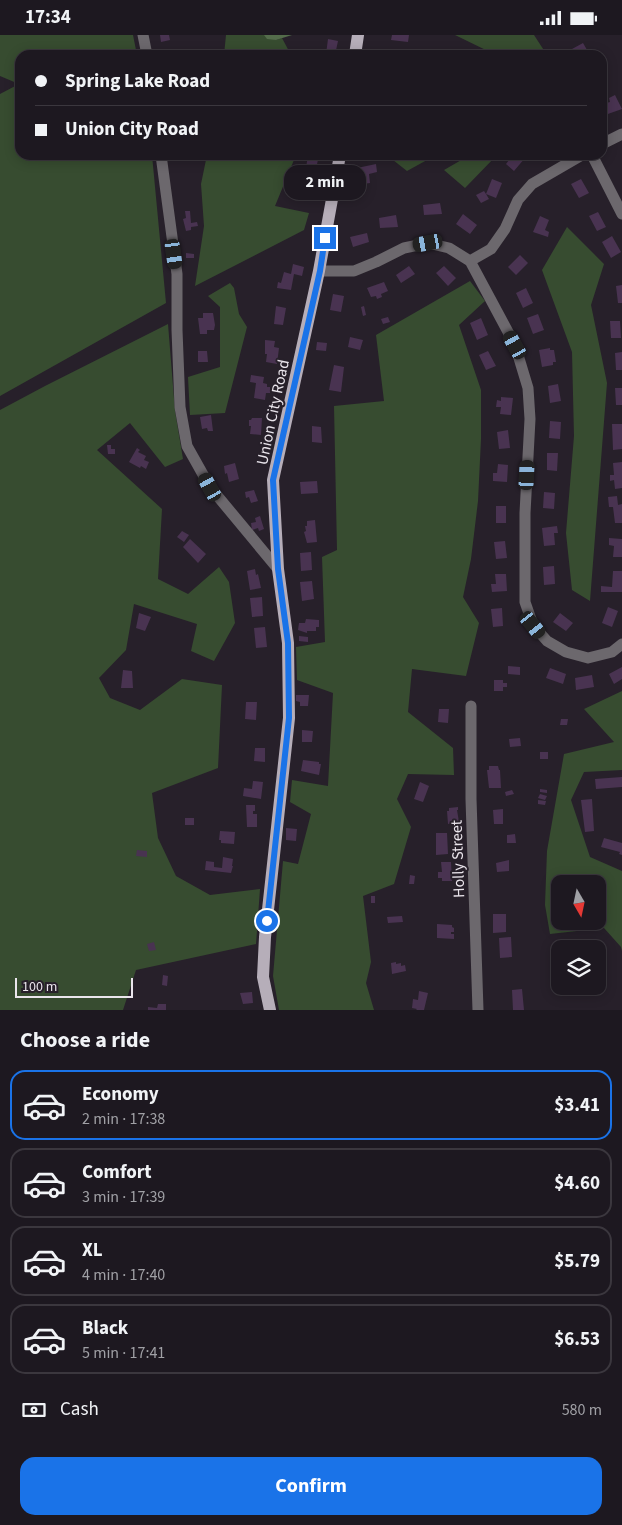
<!DOCTYPE html>
<html lang="en">
<head>
<meta charset="utf-8">
<style>
  :root { --surface:#1d1820; --page:#2a252d; --text:#f1f3f6; --muted:#a0a0a5; --line:#3b373e; --accent:#1a73e8 }
  body { margin:0; font-family:"Source Sans 3",sans-serif; background:var(--page); color:var(--text); height:100vh; display:flex; flex-direction:column; font-size:19px; white-space:nowrap }
  * { box-sizing:border-box; margin:0 }
  p { font-size:16px; color:var(--muted) }
  .icon { flex:none; width:28px; height:28px; fill:none; stroke:currentColor; stroke-width:2; stroke-linecap:round; stroke-linejoin:round }
  .map { position:relative; height:975px; overflow:hidden }
  .details { display:flex; flex-direction:column; background:var(--surface); flex:1 }
  .details>* { flex:none }
  .banner { position:absolute; left:15px; top:15px; width:592px; height:110px; border-radius:15px; box-shadow:0 2px 12px #0003,0 0 0 1px var(--line); display:grid; align-content:center; height:110px; padding:0 20px; background:var(--surface) }
  .needle { width:32px; rotate:171deg }
  .tools { position:absolute; left:551px; top:840px; display:grid; gap:10px }
  .tools a { display:grid; place-items:center; width:55px; height:55px; border-radius:10px; background:var(--surface); box-shadow:0 2px 12px #0003,0 0 0 1px var(--line); font-size:25px }
  .scale { position:absolute; left:15px; bottom:12px; width:118px; box-sizing:border-box; padding-left:5px; border:2px solid #eae5ec; border-top:0; font-size:14px; line-height:18px; white-space:nowrap; color:#eae5ec; -webkit-text-stroke:4px #27202a; paint-order:stroke }
  .end { position:absolute; width:22px; height:22px; margin:-11px; border:6px solid #1a73e8; background:#fff; box-shadow:0 0 0 2px #fff }
  .from { border-radius:50% }
  .bubble { position:absolute; height:35px; border-radius:15px; background:var(--surface); box-shadow:0 2px 12px #0003,0 0 0 1px var(--line); font-size:16px; font-weight:700; line-height:35px; text-align:center }
  .car { position:absolute; width:15px; height:30px; margin:-15px -8px; border-radius:6px; box-shadow:0 0 4px 1px #0007; background:linear-gradient(#222 24%,#8ab4d8 0 40%,#222 0 76%,#8ab4d8 0 86%,#222 0) }
  .banner b { display:flex; align-items:center; gap:18px; height:48px; font-size:19px }
  .banner b+b { border-top:1px solid var(--line) }
  .banner i { width:12px; height:12px; background:var(--text) }
  ul { padding:0; list-style:none }
  li { display:flex; align-items:center; gap:15px; height:70px; margin:0 10px 8px; padding:0 10px; border:2px solid var(--line); border-radius:15px }
  li div { flex:1 }
  li b { display:block; font-size:19px }
  li em { font-style:normal; font-weight:700 }
  li.current { border-color:var(--accent) }
  li>.icon { width:45px; height:45px; stroke-width:1.5 }
  h2 { padding:0 20px; font-size:22px; line-height:60px }
  .pay { display:flex; align-items:center; gap:12px; height:55px; padding:0 20px; font-size:19px }
  .pay p { margin-inline-start:auto }
  .primary-button { display:flex; gap:10px; margin-top:auto; padding:10px 20px }
  .primary-button a { flex:1; height:58px; border-radius:15px; background:var(--accent); color:#fff; font-size:20px; font-weight:700; line-height:58px; text-align:center }
  .status { display:flex; justify-content:space-between; align-items:center; height:35px; padding:0 25px; background:var(--surface); direction:ltr }
  .status svg { height:14px; fill:currentColor }
  .map>svg:first-child { display:block }
  .green { fill:#374c30; fill-rule:evenodd }
  .water { fill:#546c4b }
  .building { fill:#493351 }
  .lines { fill:none; stroke-linecap:round; stroke-linejoin:round }
  .minor { stroke:#6c686d; stroke-width:11 }
  .major { stroke:#b6aeb9; stroke-width:12 }
  .route { stroke:#1a73e8; stroke-width:6 }
  .labels { text-anchor:middle; stroke-width:4; stroke-linejoin:round; paint-order:stroke }
  .street-label { font-size:16px; fill:#eae5ec; stroke:#27202a }
</style>
</head>
<body>
<div class="status"><b>17:34</b><svg viewBox="0 0 49 12"><path d="M0 12V9h3v3zM5 12V6h3v6zM10 12V3h3v9zM15 12V0h3v12zM26 1h20v11H26zM47 4h2v5h-2z"/></svg></div>
<div class="map">
<svg width="622" height="975" viewBox="0 0 622 975">
  <rect width="100%" height="100%" fill="#27202a"/>
  <path class="green" d="M 0,0 L 133,0 L 137,20 L 20,20 L 20,120 L 152,120 L 166,268 L 0,361 L 0,59 L 19,49 L 0,41 Z
    M 226,0 L 265,0 L 276,5 L 282,3 L 291,20 L 224,20 Z
    M 455,0 L 534,0 L 547,20 L 496,20 Z
    M 207,120 L 296,120 L 275,171 L 309,178 L 304,195 L 195,251 L 204,191 L 201,149 Z
    M 403,120 L 436,120 L 407,136 L 393,125 Z
    M 470,120 L 497,120 L 465,153 L 444,135 Z
    M 567,192 L 604,229 L 591,270 L 607,348 L 590,566 L 572,555 L 566,498 L 574,401 L 572,317 L 542,235 Z
    M 470,246 L 485,266 L 459,290 L 481,355 L 481,404 L 478,466 L 471,524 L 463,562 L 479,588 L 466,641 L 412,634 L 408,677 L 453,713 L 454,740 L 408,739 L 397,764 L 411,792 L 394,849 L 363,861 L 371,927 L 366,948 L 374,975 L 279,975 L 273,941 L 283,826 L 298,829 L 311,779 L 290,767 L 292,745 L 328,751 L 333,658 L 297,645 L 296,612 L 325,607 L 322,522 L 337,515 L 334,371 L 384,366 L 376,300 Z
    M 230,248 L 234,253 L 239,279 L 247,292 L 225,378 L 190,380 L 188,342 L 220,332 L 220,272 L 208,261 Z
    M 168,289 L 175,376 L 183,424 L 165,432 L 130,388 L 97,415 L 162,474 L 158,544 L 188,559 L 219,532 L 229,547 L 235,588 L 214,626 L 191,616 L 197,589 L 134,569 L 126,615 L 99,643 L 110,663 L 140,675 L 182,644 L 222,650 L 218,733 L 152,758 L 158,803 L 176,841 L 210,860 L 260,854 L 256,909 L 136,935 L 123,975 L 0,975 L 0,375 L 45,351 Z
    M 622,656 L 622,735 L 584,737 L 571,765 L 590,822 L 622,836 L 622,916 L 621,912 L 604,893 L 550,899 L 545,870 L 547,816 L 564,719 L 614,707 L 584,674 ZM 560,849 L 598,849 L 598,886 L 560,886 Z"/>
  <path class="water" d="M 264,0 L 292,0 L 276,5 L 267,4 Z"/>
  <path class="building" d="M 160,0 L 169,0 L 170,5 L 161,7 Z
    M 392,0 L 409,0 L 408,7 L 391,5 Z
    M 328,4 L 338,6 L 335,20 L 326,19 Z
    M 583,8 L 590,20 L 576,20 L 572,14 Z
    M 615,60 L 622,74 L 605,80 L 602,69 L 610,67 L 609,63 Z
    M 308,120 L 319,120 L 316,134 L 306,133 Z
    M 513,120 L 521,120 L 525,123 L 514,136 L 506,129 Z
    M 376,129 L 377,137 L 369,139 L 370,148 L 363,149 L 361,144 L 359,144 L 357,133 Z
    M 492,144 L 502,148 L 496,163 L 486,159 L 489,164 L 481,168 L 476,160 L 484,156 L 486,159 Z
    M 581,144 L 589,158 L 579,163 L 571,149 Z
    M 295,146 L 310,147 L 307,166 L 302,166 L 302,162 L 299,162 L 298,152 L 295,152 Z
    M 440,168 L 442,179 L 424,180 L 423,170 Z
    M 185,176 L 190,176 L 191,188 L 197,187 L 198,191 L 191,192 L 191,195 L 186,196 L 183,184 L 186,183 Z
    M 598,177 L 606,192 L 597,196 L 589,181 Z
    M 463,179 L 477,190 L 470,199 L 456,189 Z
    M 396,180 L 398,192 L 380,193 L 379,183 Z
    M 540,181 L 549,185 L 545,195 L 549,197 L 548,202 L 533,197 Z
    M 367,198 L 369,207 L 353,212 L 350,202 Z
    M 612,201 L 621,217 L 611,223 L 602,207 Z
    M 186,218 L 194,219 L 194,223 L 186,223 Z
    M 520,220 L 528,228 L 516,240 L 508,232 Z
    M 293,229 L 304,232 L 302,241 L 294,239 L 291,255 L 277,253 L 278,247 L 281,248 L 284,237 L 291,239 Z
    M 409,231 L 415,239 L 401,248 L 396,240 Z
    M 444,231 L 456,243 L 448,251 L 436,238 Z
    M 384,247 L 388,256 L 381,259 L 382,262 L 377,264 L 376,261 L 371,262 L 367,253 Z
    M 622,250 L 622,268 L 618,268 L 616,251 Z
    M 526,253 L 533,268 L 523,273 L 516,258 Z
    M 333,259 L 344,261 L 341,277 L 330,275 Z
    M 276,271 L 286,273 L 283,290 L 274,289 Z
    M 364,271 L 366,280 L 363,281 L 361,272 Z
    M 203,278 L 213,278 L 215,290 L 214,295 L 207,295 L 207,299 L 200,299 L 198,283 L 203,283 Z
    M 538,279 L 544,295 L 533,299 L 527,283 Z
    M 388,282 L 390,287 L 383,289 L 381,284 Z
    M 481,283 L 488,300 L 477,305 L 470,288 Z
    M 610,286 L 620,286 L 621,303 L 611,303 Z
    M 350,302 L 363,305 L 360,315 L 348,312 Z
    M 265,305 L 275,306 L 274,312 L 279,313 L 277,329 L 266,327 L 267,319 L 265,319 Z
    M 317,307 L 327,308 L 326,316 L 316,315 Z
    M 550,313 L 550,315 L 554,315 L 556,327 L 553,327 L 553,330 L 542,332 L 539,315 Z
    M 198,316 L 207,316 L 208,327 L 198,327 Z
    M 488,316 L 496,331 L 486,335 L 479,320 Z
    M 622,317 L 622,335 L 616,335 L 615,318 Z
    M 334,330 L 344,332 L 341,357 L 329,355 Z
    M 251,340 L 264,342 L 263,348 L 267,349 L 267,352 L 270,352 L 270,358 L 266,358 L 265,365 L 254,363 L 256,348 L 250,347 Z
    M 558,349 L 561,366 L 550,368 L 548,351 Z
    M 615,353 L 622,353 L 622,370 L 616,370 Z
    M 501,362 L 513,363 L 511,380 L 500,379 L 501,372 L 496,372 L 497,365 L 501,366 Z
    M 211,380 L 213,396 L 208,396 L 207,393 L 202,394 L 200,382 Z
    M 252,383 L 262,383 L 261,400 L 250,399 L 251,391 L 249,391 L 249,385 L 251,385 Z
    M 550,386 L 561,387 L 560,404 L 549,403 Z
    M 612,389 L 622,389 L 622,414 L 613,415 Z
    M 312,391 L 321,392 L 322,408 L 312,407 Z
    M 508,395 L 510,413 L 499,414 L 497,397 Z
    M 107,410 L 111,410 L 111,414 L 115,414 L 115,419 L 108,419 Z
    M 137,413 L 140,415 L 138,417 L 146,421 L 144,425 L 149,427 L 146,434 L 141,431 L 140,433 L 129,427 Z
    M 547,418 L 558,418 L 557,436 L 547,435 Z
    M 622,427 L 622,453 L 615,454 L 614,445 L 610,446 L 610,440 L 614,440 L 613,428 Z
    M 235,428 L 239,444 L 229,447 L 227,438 L 225,439 L 224,431 Z
    M 498,429 L 508,430 L 507,447 L 493,446 L 493,438 L 497,438 Z
    M 317,446 L 318,458 L 301,459 L 300,447 Z
    M 254,455 L 258,466 L 251,468 L 249,462 L 246,463 L 245,457 Z
    M 544,457 L 555,458 L 554,474 L 543,473 Z
    M 617,461 L 618,470 L 622,469 L 622,488 L 615,488 L 613,472 L 609,472 L 608,462 Z
    M 496,471 L 506,471 L 506,488 L 496,488 Z
    M 260,481 L 264,494 L 259,496 L 258,493 L 252,495 L 251,488 L 256,487 L 255,483 Z
    M 315,485 L 317,507 L 307,508 L 304,497 L 306,496 L 305,491 L 307,491 L 307,486 Z
    M 557,491 L 558,498 L 554,498 L 555,510 L 544,511 L 542,493 Z
    M 182,496 L 189,500 L 184,507 L 177,502 Z
    M 609,503 L 622,504 L 622,522 L 613,522 L 614,511 L 609,510 Z
    M 190,504 L 206,519 L 198,528 L 183,512 Z
    M 505,506 L 507,523 L 496,524 L 494,507 Z
    M 311,517 L 312,535 L 301,536 L 300,518 Z
    M 554,531 L 555,549 L 544,550 L 543,532 Z
    M 255,534 L 256,540 L 258,539 L 261,553 L 250,555 L 247,536 Z
    M 613,536 L 622,536 L 622,557 L 601,557 L 601,551 L 612,552 Z
    M 495,539 L 506,539 L 507,556 L 492,557 L 491,549 L 496,549 Z
    M 312,546 L 314,564 L 302,566 L 300,547 Z
    M 262,562 L 263,581 L 252,582 L 250,563 Z
    M 608,572 L 618,576 L 612,592 L 602,588 Z
    M 502,573 L 503,591 L 493,592 L 491,574 Z
    M 139,578 L 151,582 L 145,596 L 136,593 Z
    M 560,578 L 573,588 L 566,596 L 553,587 Z
    M 306,584 L 319,585 L 319,592 L 316,592 L 316,596 L 307,596 L 307,598 L 298,595 L 299,588 L 305,588 Z
    M 265,592 L 267,612 L 256,613 L 254,593 Z
    M 299,601 L 308,602 L 308,607 L 299,606 Z
    M 508,631 L 520,632 L 520,640 L 508,639 Z
    M 622,632 L 622,644 L 614,649 L 609,639 Z
    M 550,633 L 566,639 L 563,649 L 546,643 Z
    M 123,635 L 132,636 L 133,653 L 121,653 Z
    M 592,640 L 594,652 L 576,655 L 575,643 Z
    M 494,645 L 503,645 L 503,648 L 507,648 L 507,652 L 503,652 L 503,656 L 494,656 Z
    M 296,660 L 309,660 L 308,671 L 300,671 L 300,667 L 296,666 Z
    M 246,667 L 257,667 L 256,685 L 245,684 Z
    M 439,674 L 449,674 L 448,688 L 438,687 Z
    M 561,684 L 568,684 L 567,690 L 560,690 Z
    M 302,695 L 313,696 L 312,707 L 302,707 Z
    M 520,703 L 521,711 L 510,712 L 509,704 Z
    M 255,713 L 265,713 L 265,727 L 254,726 Z
    M 540,717 L 548,717 L 548,724 L 540,724 Z
    M 303,725 L 319,727 L 319,729 L 321,729 L 319,740 L 301,736 Z
    M 489,731 L 498,731 L 499,735 L 500,735 L 501,753 L 489,753 L 487,735 L 489,735 Z
    M 622,742 L 622,752 L 596,754 L 595,744 Z
    M 253,746 L 263,747 L 261,764 L 243,761 L 244,753 L 252,754 Z
    M 420,747 L 429,751 L 423,767 L 414,764 Z
    M 540,754 L 547,755 L 547,758 L 540,757 Z
    M 512,755 L 514,759 L 506,761 L 505,757 Z
    M 540,759 L 547,761 L 545,765 L 538,763 Z
    M 592,764 L 594,796 L 585,797 L 581,765 Z
    M 538,765 L 546,766 L 545,770 L 538,769 Z
    M 246,770 L 255,770 L 255,776 L 253,776 L 253,779 L 257,779 L 257,792 L 247,792 Z
    M 458,772 L 458,775 L 457,775 L 459,787 L 448,789 L 447,776 L 449,776 L 449,773 Z
    M 503,774 L 503,789 L 494,789 L 493,775 Z
    M 185,783 L 194,783 L 194,790 L 185,790 Z
    M 286,793 L 297,794 L 296,806 L 286,805 Z
    M 220,796 L 235,797 L 234,809 L 221,808 L 221,805 L 219,805 Z
    M 436,798 L 447,798 L 448,819 L 436,820 Z
    M 515,799 L 516,808 L 507,808 L 507,800 Z
    M 604,803 L 622,808 L 622,820 L 619,819 L 620,817 L 601,812 Z
    M 137,815 L 147,816 L 147,822 L 136,821 Z
    M 223,822 L 233,824 L 232,831 L 233,831 L 231,838 L 205,835 L 206,826 L 214,827 L 214,832 L 222,833 Z
    M 509,825 L 509,836 L 497,837 L 496,828 Z
    M 441,827 L 451,827 L 452,846 L 442,846 L 442,843 L 438,843 L 438,837 L 442,837 Z
    M 410,840 L 415,841 L 414,849 L 409,849 Z
    M 371,861 L 375,861 L 375,868 L 371,868 Z
    M 493,879 L 506,879 L 506,897 L 493,898 Z
    M 402,881 L 403,887 L 388,888 L 387,882 Z
    M 437,889 L 452,890 L 452,892 L 454,893 L 454,897 L 451,897 L 451,899 L 454,899 L 454,904 L 437,903 Z
    M 511,902 L 512,922 L 500,923 L 499,903 Z
    M 154,907 L 156,915 L 149,916 L 147,909 Z
    M 396,927 L 396,929 L 401,928 L 401,931 L 405,930 L 406,936 L 392,939 L 391,928 Z
    M 163,940 L 168,941 L 167,951 L 162,950 Z
    M 522,954 L 524,975 L 513,975 L 512,955 Z
    M 419,956 L 428,958 L 424,975 L 416,975 L 417,974 L 412,973 L 413,964 L 418,965 Z
    M 252,957 L 253,968 L 243,969 L 240,958 Z
    M 158,969 L 166,969 L 166,975 L 148,975 L 148,972 L 157,973 Z"/>
  <g class="lines">
    <path class="minor" d="M 143,0 L 147,20
      M 602,109 L 622,99
      M 161,120 L 177,239 L 177,295 L 180,372 L 187,411 L 210,452 L 278,534
      M 592,120 L 622,179
      M 470,226 L 491,214 L 505,194 L 518,165 L 532,149 L 582,120
      M 319,236 L 354,236 L 376,227 L 404,213 L 428,208 L 449,213 L 470,226 L 515,310 L 528,353 L 530,384 L 525,478 L 525,567 L 533,590 L 547,606 L 566,617 L 588,623 L 612,617 L 622,609
      M 471,671 L 471,764 L 478,975"/>
    <path class="major" d="M 355,20 L 358,0
      M 270,975 L 263,942 L 265,902 L 289,683 L 288,608 L 278,534 L 273,445 L 319,236 L 340,120"/>
  </g>
  <g class="lines">
    <path class="route" d="M 267,886 L 289,683 L 288,608 L 278,534 L 273,445 L 320,236 L 325,203"/>
  </g>
  <g class="labels">
    <g class="street-label">
      <text transform="translate(272 377) rotate(-78)" y="6">Union City Road</text>
      <text transform="translate(457 824) rotate(-92)" y="6">Holly Street</text>
    </g>
  </g>
</svg>
<div class="tools">
<a><svg class="needle" viewBox="-14 -14 28 28"><path d="M0-13l5 13h-10z" fill="#e53935"/><path d="M0 13l5-13h-10z" fill="#a0a0a5"/></svg></a>
<a><svg class="icon" aria-label="layers" viewBox="0 0 24 24"><path d="M12 4l9 5-9 5-9-5zM3 14l9 5 9-5"/></svg></a>
</div>
<div class="scale">100 m</div>
<i class="end from" style="left:267px;top:886px"></i>
<i class="end" style="left:325px;top:203px"></i>
<div class="bubble" style="left:284px;top:130px;width:82px">2 min</div>
<i class="car" style="left:428px;top:208px;rotate:260deg"></i>
<i class="car" style="left:174px;top:219px;rotate:172deg"></i>
<i class="car" style="left:515px;top:310px;rotate:331deg"></i>
<i class="car" style="left:527px;top:440px;rotate:3deg"></i>
<i class="car" style="left:210px;top:452px;rotate:331deg"></i>
<i class="car" style="left:533px;top:590px;rotate:141deg"></i>
<div class="banner">
<b><i class="from"></i>Spring Lake Road</b>
<b><i></i>Union City Road</b>
</div>
</div>
<section class="details">
<h2>Choose a ride</h2>
<ul>
<li class="current"><svg class="icon" aria-label="car" viewBox="0 0 24 24"><path d="M5 17H2v-5l4-1 3-4h7l3 4 3 1v5h-3M9 17h6M6 11h13"/><circle cx="7" cy="17" r="2"/><circle cx="17" cy="17" r="2"/></svg><div><b>Economy</b><p>2 min · 17:38</p></div><em>$3.41</em></li>
<li><svg class="icon" aria-label="car" viewBox="0 0 24 24"><path d="M5 17H2v-5l4-1 3-4h7l3 4 3 1v5h-3M9 17h6M6 11h13"/><circle cx="7" cy="17" r="2"/><circle cx="17" cy="17" r="2"/></svg><div><b>Comfort</b><p>3 min · 17:39</p></div><em>$4.60</em></li>
<li><svg class="icon" aria-label="car" viewBox="0 0 24 24"><path d="M5 17H2v-5l4-1 3-4h7l3 4 3 1v5h-3M9 17h6M6 11h13"/><circle cx="7" cy="17" r="2"/><circle cx="17" cy="17" r="2"/></svg><div><b>XL</b><p>4 min · 17:40</p></div><em>$5.79</em></li>
<li><svg class="icon" aria-label="car" viewBox="0 0 24 24"><path d="M5 17H2v-5l4-1 3-4h7l3 4 3 1v5h-3M9 17h6M6 11h13"/><circle cx="7" cy="17" r="2"/><circle cx="17" cy="17" r="2"/></svg><div><b>Black</b><p>5 min · 17:41</p></div><em>$6.53</em></li>
</ul>
<div class="pay"><svg class="icon" aria-label="cash" viewBox="0 0 24 24"><path d="M3 7h18v10H3z"/><circle cx="12" cy="12" r="2"/></svg>Cash<p>580 m</p></div>
<div class="primary-button"><a>Confirm</a></div>
</section>
</body>
</html>
